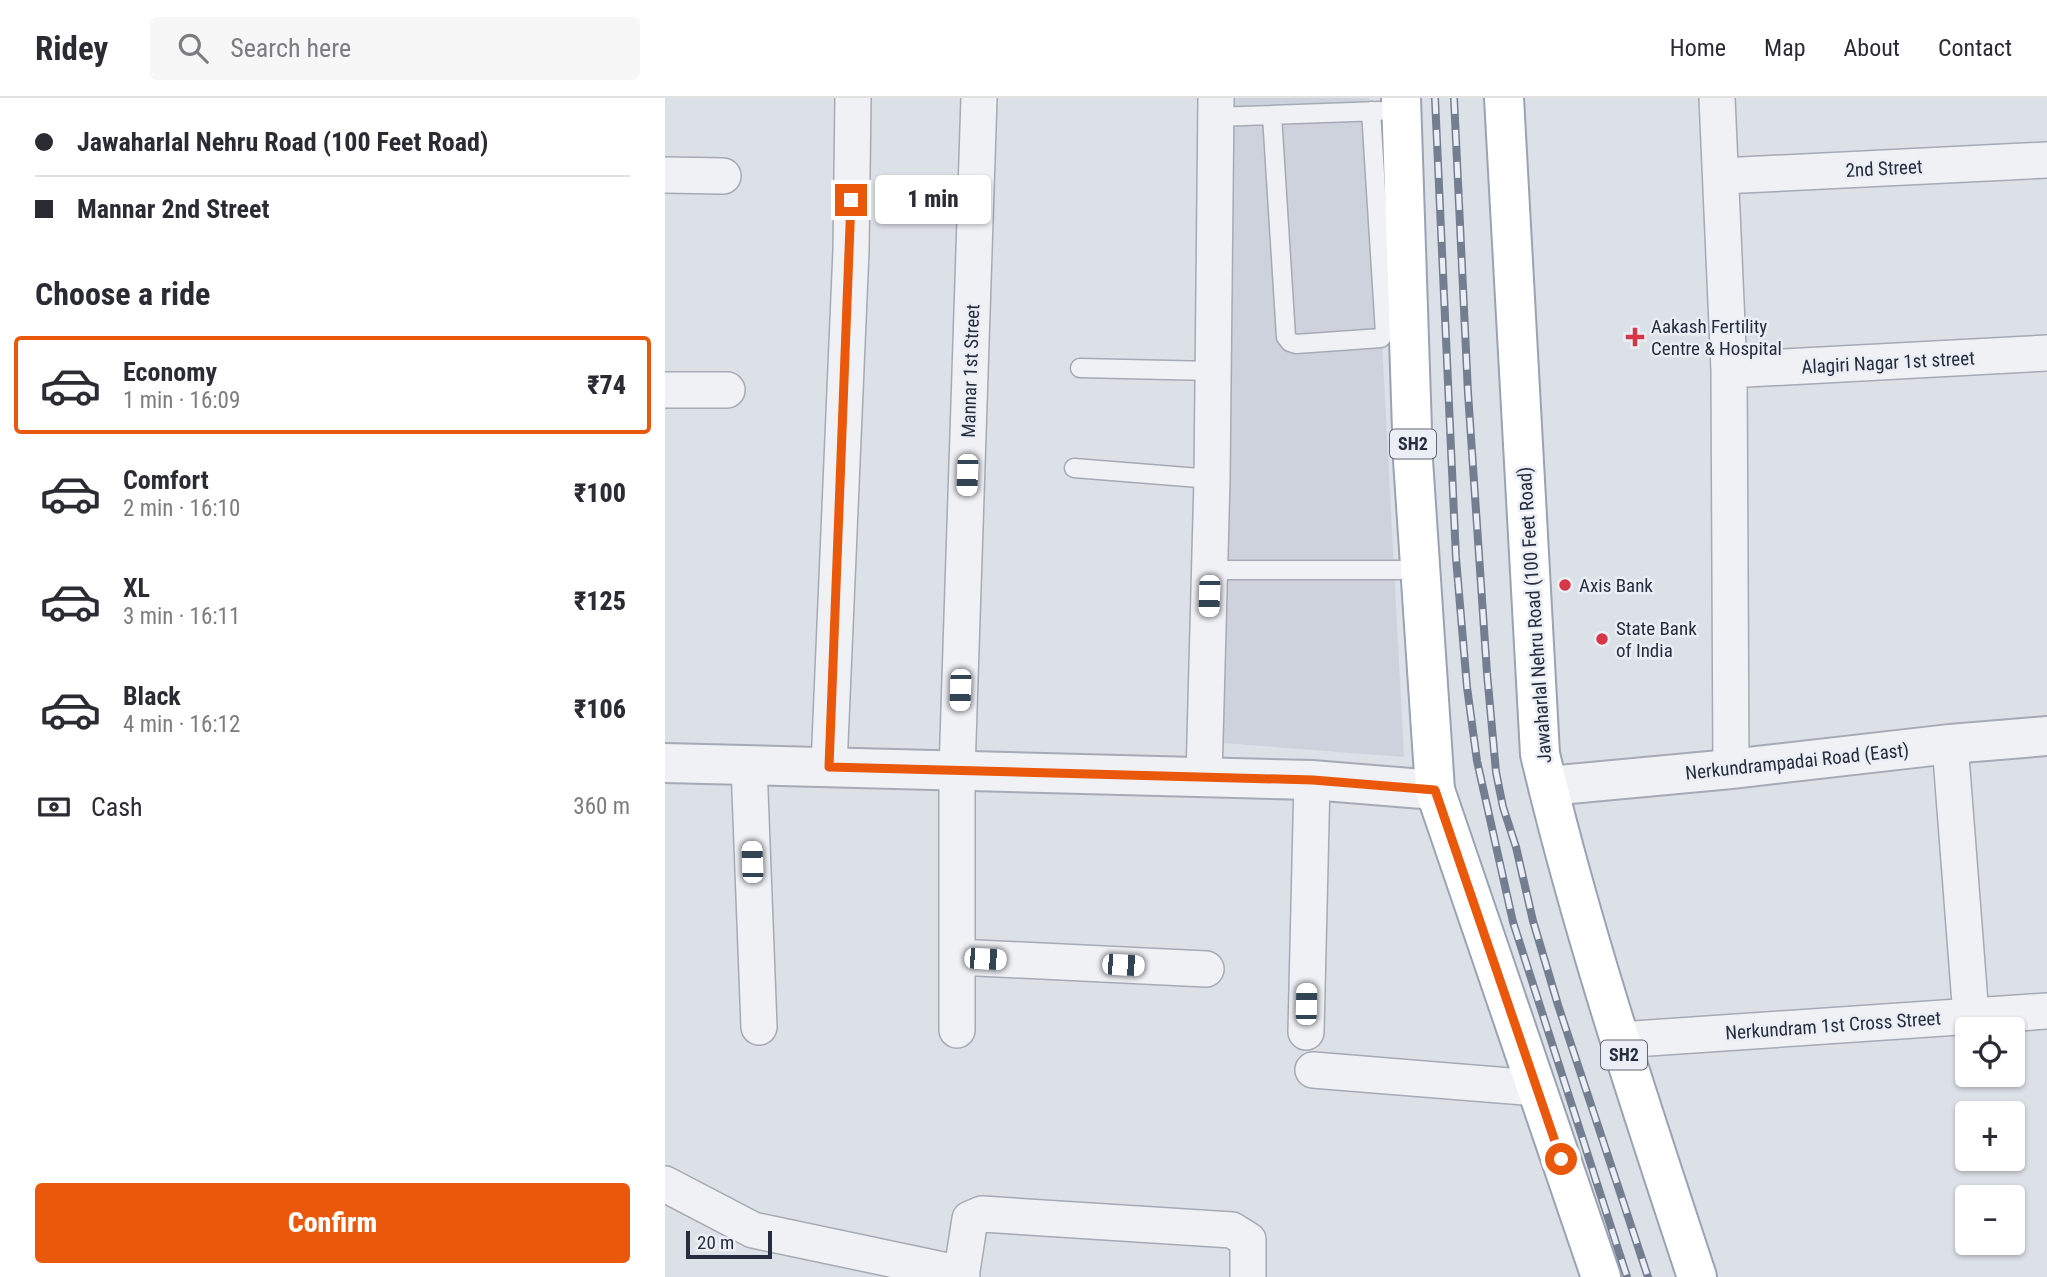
<!DOCTYPE html>
<html lang="en">
<head>
<meta charset="utf-8">
<style>
  :root { --surface:#fff; --page:#f7f7f7; --text:#2b2b33; --muted:#7c7c81; --line:#e1e1e2; --accent:#ea580c }
  body { margin:0; font-family:"Roboto Condensed",sans-serif; background:var(--page); color:var(--text); height:100vh; display:flex; flex-direction:column; font-size:26px; white-space:nowrap }
  * { box-sizing:border-box; margin:0 }
  p { font-size:23px; color:var(--muted) }
  .icon { flex:none; width:38px; height:38px; fill:none; stroke:currentColor; stroke-width:2; stroke-linecap:round; stroke-linejoin:round }
  .map { position:relative; flex:1; overflow:hidden }
  .details { display:flex; flex-direction:column; background:var(--surface); width:665px }
  .details>* { flex:none }
  .guide { display:grid; align-content:center; height:154px; padding:0 35px; background:var(--surface) }
  .controls { position:absolute; left:1290px; top:919px; display:grid; gap:14px }
  .controls a { display:grid; place-items:center; width:70px; height:70px; border-radius:7px; background:var(--surface); box-shadow:0 2px 5px #0004; font-size:35px }
  .scale { position:absolute; left:21px; bottom:18px; width:86px; box-sizing:border-box; padding-left:7px; border:4px solid #252d3e; border-top:0; font-size:19px; line-height:24px; white-space:nowrap; color:#252d3e; -webkit-text-stroke:5px #ebeff5; paint-order:stroke }
  .end { position:absolute; width:32px; height:32px; margin:-16px; border:9px solid #ea580c; background:#fff; box-shadow:0 0 0 4px #fff }
  .from { border-radius:50% }
  .bubble { position:absolute; height:49px; border-radius:7px; background:var(--surface); box-shadow:0 2px 5px #0004; font-size:23px; font-weight:800; line-height:49px; text-align:center }
  .car { position:absolute; width:21px; height:42px; margin:-21px -10px; border-radius:9px; box-shadow:0 0 5px 2px #0007; background:linear-gradient(#fff 24%,#345 0 40%,#fff 0 76%,#345 0 86%,#fff 0) }
  .guide b { display:flex; align-items:center; gap:24px; height:66px; font-size:26px }
  .guide b+b { border-top:2px solid var(--line) }
  .guide i { width:18px; height:18px; background:var(--text) }
  ul { padding:0; list-style:none }
  li { display:flex; align-items:center; gap:21px; height:98px; margin:0 14px 10px; padding:0 21px; border:4px solid transparent; border-radius:7px }
  li div { flex:1 }
  li b { display:block; font-size:26px }
  li em { font-style:normal; font-weight:800 }
  li.active { border-color:var(--accent) }
  li>.icon { width:63px; height:63px; stroke-width:1.5 }
  h2 { padding:0 35px; font-size:32px; line-height:84px }
  .pay { display:flex; align-items:center; gap:18px; height:77px; padding:0 35px; font-size:26px }
  .pay p { margin-inline-start:auto }
  .cta { display:flex; gap:14px; margin-top:auto; padding:14px 35px }
  .cta a { flex:1; height:80px; border-radius:7px; background:var(--accent); color:#fff; font-size:28px; font-weight:800; line-height:80px; text-align:center }
  header { display:flex; align-items:center; gap:42px; box-sizing:border-box; height:98px; padding:0 35px; background:var(--surface); border-bottom:2px solid var(--line) }
  header strong { font-size:33px }
  nav { display:flex; gap:38px; margin-inline-start:auto; font-size:24px }
  .search { width:490px; height:63px; background:var(--page); display:flex; align-items:center; gap:18px; box-sizing:border-box; padding:0 24px; border-radius:7px; color:var(--muted); font-size:26px }
  main { display:flex; flex:1; min-height:0 }
  .map>svg:first-child { display:block }
  .built { fill:#ced2dc }
  .lines { fill:none; stroke-linecap:round; stroke-linejoin:round }
  .service-casing { stroke:#a5aab4; stroke-width:21 }
  .minor-casing { stroke:#a5aab4; stroke-width:38 }
  .tertiary-casing { stroke:#a5aab4; stroke-width:42 }
  .primary-casing { stroke:#9aa3b3; stroke-width:42 }
  .service { stroke:#eff1f5; stroke-width:18 }
  .minor { stroke:#eff1f5; stroke-width:35 }
  .tertiary { stroke:#eff1f5; stroke-width:38 }
  .primary { stroke:#fff; stroke-width:38 }
  .rail-casing { stroke:#747e91; stroke-width:8 }
  .rail { stroke:#ebeff5; stroke-width:5; stroke-dasharray:16; stroke-linecap:butt }
  .route { stroke:#ea580c; stroke-width:9 }
  .poi-dot { fill:#d53747; stroke:#ebeff5; stroke-width:2.5 }
  .labels { text-anchor:middle; stroke-width:5; stroke-linejoin:round; paint-order:stroke }
  .shield { fill:#ebeff5; stroke:#606775; stroke-width:2 }
  .shield-label { font-size:18px; font-weight:bold; fill:#252d3e }
  .street-label { font-size:19px; fill:#252d3e; stroke:#ebeff5 }
  .poi-label { font-size:19px; fill:#252d3e; stroke:#ebeff5; text-anchor:start }
</style>
</head>
<body>
<header>
<strong>Ridey</strong>
<div class="search"><svg class="icon" aria-label="search" viewBox="0 0 24 24"><circle cx="10" cy="10" r="6"/><path d="M15 15l6 6"/></svg>Search here</div>
<nav><a>Home</a><a>Map</a><a>About</a><a>Contact</a></nav>
</header>
<main>
<section class="details">
<div class="guide">
<b><i class="from"></i>Jawaharlal Nehru Road (100 Feet Road)</b>
<b><i></i>Mannar 2nd Street</b>
</div>
<h2>Choose a ride</h2>
<ul>
<li class="active"><svg class="icon" aria-label="car" viewBox="0 0 24 24"><path d="M5 17H2v-5l4-1 3-4h7l3 4 3 1v5h-3M9 17h6M6 11h13"/><circle cx="7" cy="17" r="2"/><circle cx="17" cy="17" r="2"/></svg><div><b>Economy</b><p>1 min · 16:09</p></div><em>₹74</em></li>
<li><svg class="icon" aria-label="car" viewBox="0 0 24 24"><path d="M5 17H2v-5l4-1 3-4h7l3 4 3 1v5h-3M9 17h6M6 11h13"/><circle cx="7" cy="17" r="2"/><circle cx="17" cy="17" r="2"/></svg><div><b>Comfort</b><p>2 min · 16:10</p></div><em>₹100</em></li>
<li><svg class="icon" aria-label="car" viewBox="0 0 24 24"><path d="M5 17H2v-5l4-1 3-4h7l3 4 3 1v5h-3M9 17h6M6 11h13"/><circle cx="7" cy="17" r="2"/><circle cx="17" cy="17" r="2"/></svg><div><b>XL</b><p>3 min · 16:11</p></div><em>₹125</em></li>
<li><svg class="icon" aria-label="car" viewBox="0 0 24 24"><path d="M5 17H2v-5l4-1 3-4h7l3 4 3 1v5h-3M9 17h6M6 11h13"/><circle cx="7" cy="17" r="2"/><circle cx="17" cy="17" r="2"/></svg><div><b>Black</b><p>4 min · 16:12</p></div><em>₹106</em></li>
</ul>
<div class="pay"><svg class="icon" aria-label="cash" viewBox="0 0 24 24"><path d="M3 7h18v10H3z"/><circle cx="12" cy="12" r="2"/></svg>Cash<p>360 m</p></div>
<div class="cta"><a>Confirm</a></div>
</section>
<div class="map">
<svg width="1382" height="1179" viewBox="0 0 1382 1179">
  <rect width="100%" height="100%" fill="#dce0e7"/>
  <path class="built" d="M 548,0 L 704,0 L 739,659 L 545,644 Z"/>
  <g class="lines">
    <defs>
      <path id="service" d="M 607,17 L 621,239 L 625,244 L 631,246 L 716,240 L 720,235 L 706,13
        M 551,19 L 715,13
        M 415,270 L 548,273
        M 409,370 L 547,381
        M 545,472 L 745,472 L 754,476"/>
      <path id="minor" d="M 1052,0 L 1064,272 L 1066,671
        M 0,77 L 58,78
        M 1056,78 L 1382,62
        M 1064,272 L 1382,255
        M 0,292 L 62,292
        M 1285,646 L 1306,918
        M 84,667 L 94,929
        M 164,669 L 186,152 L 188,0
        M 539,679 L 547,381 L 551,0
        M 292,859 L 541,871
        M 292,932 L 292,673 L 314,0
        M 641,934 L 647,682
        M 954,942 L 1382,913
        M 648,972 L 871,990
        M 0,1086 L 88,1132 L 297,1176
        M 296,1179 L 305,1121 L 317,1116 L 567,1132 L 583,1142 L 583,1179"/>
      <path id="tertiary" d="M 0,665 L 647,682 L 770,692
        M 883,688 L 1066,671 L 1285,646 L 1382,638"/>
      <path id="primary" d="M 736,0 L 748,362 L 770,692 L 936,1179
        M 839,0 L 875,656 C 917,834 975,1006 1032,1179"/>
    </defs>
    <use href="#service" class="service-casing"/>
    <use href="#minor" class="minor-casing"/>
    <use href="#tertiary" class="tertiary-casing"/>
    <use href="#primary" class="primary-casing"/>
    <use href="#service" class="service"/>
    <use href="#minor" class="minor"/>
    <use href="#tertiary" class="tertiary"/>
    <use href="#primary" class="primary"/>
    <defs>
      <path id="rail" d="M 770,0 L 791,460 L 802,589 L 812,663 L 848,824 L 962,1179
        M 789,0 L 803,295 L 822,575 L 831,674 L 838,709 L 851,749 L 868,823 L 893,907 L 983,1179"/>
    </defs>
    <use href="#rail" class="rail-casing"/>
    <use href="#rail" class="rail"/>
  </g>
  <g class="lines">
    <path class="route" d="M 186,102 L 164,669 L 648,682 L 770,692 L 896,1061"/>
  </g>
  <g class="poi-dot">
    <path d="M966.5 228.5h7v7h7v7h-7v7h-7v-7h-7v-7h7z"/>
    <circle cx="900" cy="487" r="7"/>
    <circle cx="937" cy="541" r="7"/>
  </g>
  <g class="labels">
    <g class="shield">
      <rect x="725" y="331.5" width="46" height="29" rx="5"/>
      <rect x="936" y="942.5" width="46" height="29" rx="5"/>
    </g>
    <g class="shield-label">
      <text x="748" y="352">SH2</text>
      <text x="959" y="963">SH2</text>
    </g>
    <g class="street-label">
      <text transform="translate(1219 70) rotate(-3)" y="7">2nd Street</text>
      <text transform="translate(1223 264) rotate(-3)" y="7">Alagiri Nagar 1st street</text>
      <text transform="translate(305 273) rotate(-88)" y="7">Mannar 1st Street</text>
      <text transform="translate(869 517) rotate(-94)" y="7">Jawaharlal Nehru Road (100 Feet Road)</text>
      <text transform="translate(1132 663) rotate(-6)" y="7">Nerkundrampadai Road (East)</text>
      <text transform="translate(1168 927) rotate(-4)" y="7">Nerkundram 1st Cross Street</text>
    </g>
    <g class="poi-label">
      <text x="986" y="235">Aakash Fertility<tspan x="986" dy="22">Centre &amp; Hospital</tspan></text>
      <text x="914" y="494">Axis Bank</text>
      <text x="951" y="537">State Bank<tspan x="951" dy="22">of India</tspan></text>
    </g>
  </g>
</svg>
<div class="controls">
<a><svg class="icon" aria-label="locate" viewBox="0 0 24 24"><circle cx="12" cy="12" r="6"/><path d="M12 2v4M12 18v4M2 12h4M18 12h4"/></svg></a>
<a>+</a>
<a>−</a>
</div>
<div class="scale">20 m</div>
<i class="end from" style="left:896px;top:1061px"></i>
<i class="end" style="left:186px;top:102px"></i>
<div class="bubble" style="left:210px;top:77px;width:116px">1 min</div>
<i class="car" style="left:302px;top:377px;rotate:182deg"></i>
<i class="car" style="left:544px;top:498px;rotate:182deg"></i>
<i class="car" style="left:295px;top:592px;rotate:182deg"></i>
<i class="car" style="left:87px;top:764px;rotate:358deg"></i>
<i class="car" style="left:320px;top:861px;rotate:93deg"></i>
<i class="car" style="left:458px;top:867px;rotate:93deg"></i>
<i class="car" style="left:641px;top:906px;rotate:1deg"></i>
</div>
</main>
</body>
</html>
